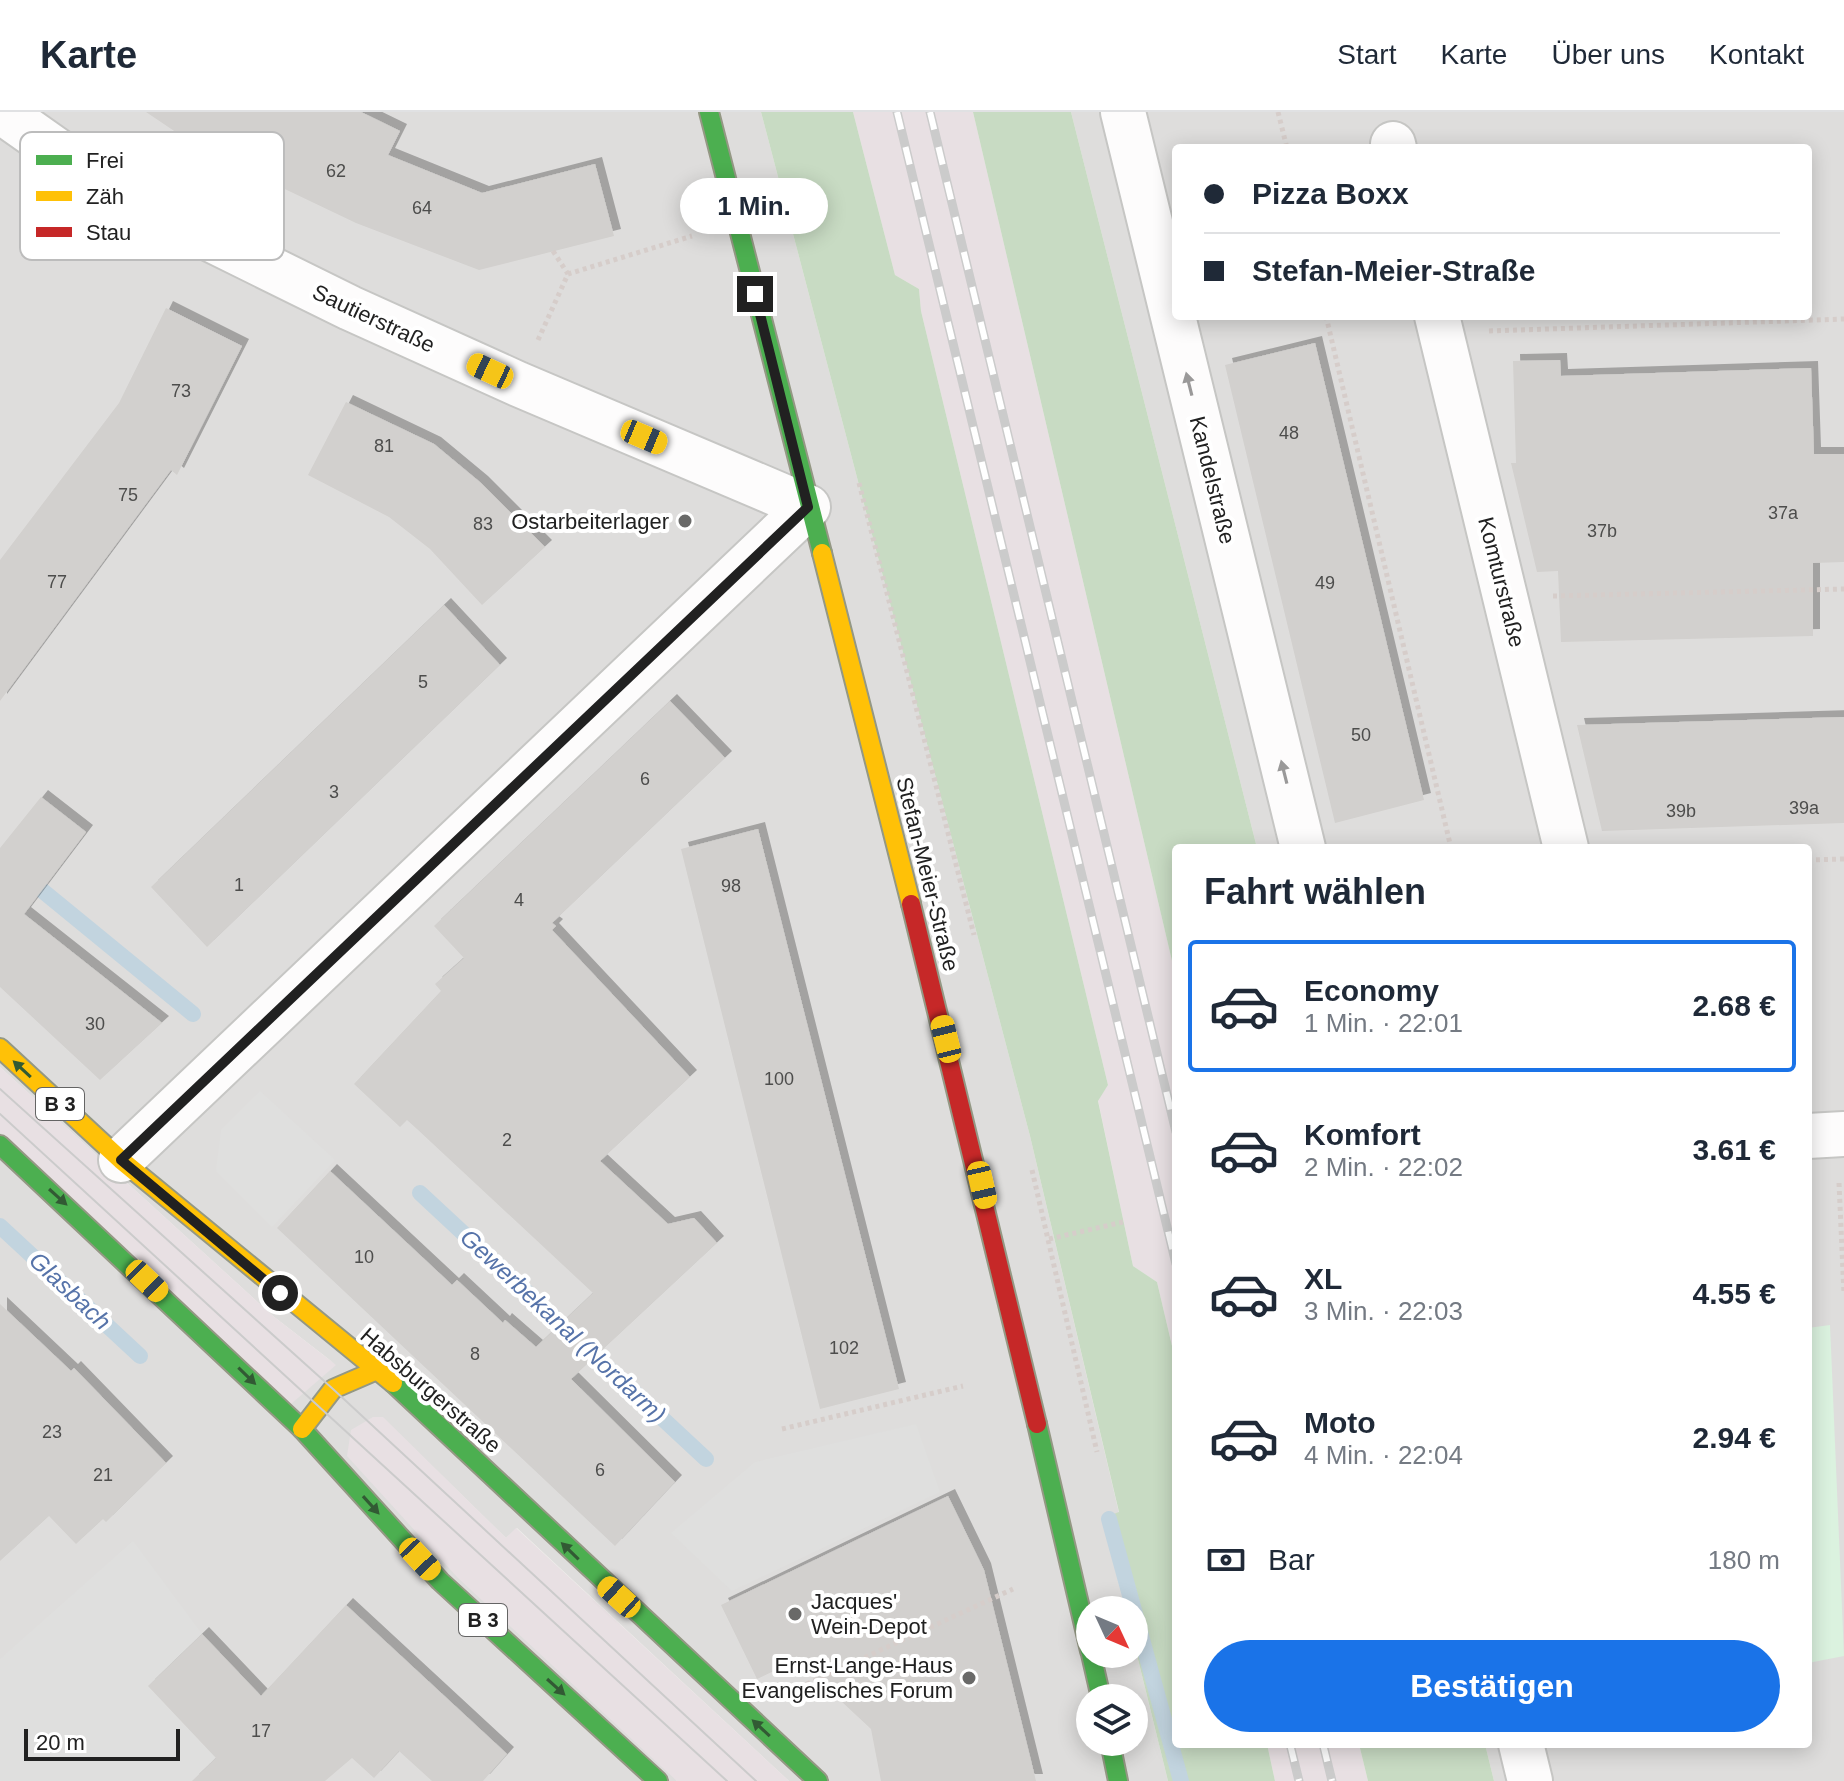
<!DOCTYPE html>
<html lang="de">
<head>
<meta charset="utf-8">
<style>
  :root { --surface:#fff; --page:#f2f2f3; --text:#1f2937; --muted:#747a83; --line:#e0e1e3; --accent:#1a73e8 }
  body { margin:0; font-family:Helvetica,sans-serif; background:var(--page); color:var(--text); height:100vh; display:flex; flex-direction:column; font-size:30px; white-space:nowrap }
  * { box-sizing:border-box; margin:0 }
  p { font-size:26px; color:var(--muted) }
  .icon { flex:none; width:44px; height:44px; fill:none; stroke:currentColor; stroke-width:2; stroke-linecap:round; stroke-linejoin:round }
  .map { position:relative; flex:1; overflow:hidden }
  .side { position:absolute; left:1172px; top:732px; width:640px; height:904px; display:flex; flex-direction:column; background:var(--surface); border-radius:8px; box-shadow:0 4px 20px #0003 }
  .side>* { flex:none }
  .guide { position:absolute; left:1172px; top:32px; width:640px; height:176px; border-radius:8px; box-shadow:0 4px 20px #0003; display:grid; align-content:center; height:176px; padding:0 32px; background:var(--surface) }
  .needle { width:52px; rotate:134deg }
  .tools { position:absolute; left:1076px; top:1484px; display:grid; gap:16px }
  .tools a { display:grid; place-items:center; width:72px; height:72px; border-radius:50%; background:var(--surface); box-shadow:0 4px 20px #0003; font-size:40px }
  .scale { position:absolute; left:24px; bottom:20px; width:156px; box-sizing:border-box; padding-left:8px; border:4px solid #212121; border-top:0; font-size:22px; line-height:28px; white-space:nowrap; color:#212121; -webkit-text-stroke:6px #fff; paint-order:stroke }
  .end { position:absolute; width:36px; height:36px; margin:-18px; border:10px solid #212121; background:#fff; box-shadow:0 0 0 4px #fff }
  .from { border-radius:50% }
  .bubble { position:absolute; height:56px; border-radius:28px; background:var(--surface); box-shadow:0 4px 20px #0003; font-size:26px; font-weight:600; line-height:56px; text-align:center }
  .car { position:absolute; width:24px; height:48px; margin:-24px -12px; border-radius:10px; box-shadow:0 0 6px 2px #0007; background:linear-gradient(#f5c518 24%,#345 0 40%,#f5c518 0 76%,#345 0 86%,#f5c518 0) }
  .guide b { display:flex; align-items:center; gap:28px; height:76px; font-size:30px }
  .guide b+b { border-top:2px solid var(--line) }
  .guide i { width:20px; height:20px; background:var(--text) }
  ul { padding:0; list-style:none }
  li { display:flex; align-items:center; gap:24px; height:132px; margin:0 16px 12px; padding:0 16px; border:4px solid transparent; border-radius:8px }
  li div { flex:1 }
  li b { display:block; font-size:30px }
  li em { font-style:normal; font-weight:600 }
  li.current { border-color:var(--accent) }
  li>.icon { width:72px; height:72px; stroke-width:1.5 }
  h2 { padding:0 32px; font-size:36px; line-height:96px }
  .pay { display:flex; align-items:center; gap:20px; height:88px; padding:0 32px; font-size:30px }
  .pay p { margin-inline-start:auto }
  .action { display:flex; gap:16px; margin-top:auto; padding:16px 32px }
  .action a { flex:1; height:92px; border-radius:48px; background:var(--accent); color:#fff; font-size:32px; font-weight:600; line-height:92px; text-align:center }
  header { display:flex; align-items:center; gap:48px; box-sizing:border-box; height:112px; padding:0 40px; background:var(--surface); border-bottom:2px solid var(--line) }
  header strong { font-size:38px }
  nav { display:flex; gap:44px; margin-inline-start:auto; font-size:28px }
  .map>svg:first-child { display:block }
  .residential { fill:#dedddc; fill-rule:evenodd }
  .industrial { fill:#e8e0e3 }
  .forest { fill:#c8dbc3 }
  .park { fill:#dbf2df }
  .parking { fill:#dfdfde }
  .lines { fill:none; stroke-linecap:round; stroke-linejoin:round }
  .stream { stroke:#c2d4df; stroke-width:16 }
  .building { fill:#d2d0ce; filter:url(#shadow) }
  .street-casing { stroke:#c6c6c4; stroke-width:48 }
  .fast-casing { stroke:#949884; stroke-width:22 }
  .slow-casing { stroke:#949884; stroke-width:22 }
  .jam-casing { stroke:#949884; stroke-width:22 }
  .path { stroke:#d6cdca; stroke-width:5; stroke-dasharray:4 4; stroke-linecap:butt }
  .street { stroke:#fdfcfc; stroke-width:44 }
  .fast { stroke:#4caf50; stroke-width:18 }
  .slow { stroke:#ffc107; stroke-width:18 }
  .jam { stroke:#c62828; stroke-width:18 }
  .tram { stroke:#cbcbcb; stroke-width:2 }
  .rail-casing { stroke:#cbcbcb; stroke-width:9 }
  .rail { stroke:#fff; stroke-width:6; stroke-dasharray:18; stroke-linecap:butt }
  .oneway { fill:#9a9999 }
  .oneway2 { fill:#325a34 }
  .route { stroke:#212121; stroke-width:10 }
  .poi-dot { fill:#696968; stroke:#fff; stroke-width:3 }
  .labels { text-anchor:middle; stroke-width:8; stroke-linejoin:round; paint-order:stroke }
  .number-label { font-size:18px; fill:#4d4d4c }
  .shield { fill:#fff; stroke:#646464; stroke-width:2 }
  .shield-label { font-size:20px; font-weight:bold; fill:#212121 }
  .street-label { font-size:22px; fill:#212121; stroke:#fff }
  .poi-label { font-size:22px; fill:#212121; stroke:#fff; text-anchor:end }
  .water-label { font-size:24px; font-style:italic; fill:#5673a9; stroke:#fff }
  .key { fill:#fff; stroke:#bcbcbc; stroke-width:2 }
  .key-label { font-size:22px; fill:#212121 }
</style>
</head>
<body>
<header>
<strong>Karte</strong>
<nav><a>Start</a><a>Karte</a><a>Über uns</a><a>Kontakt</a></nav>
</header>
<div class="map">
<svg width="1844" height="1669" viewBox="0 0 1844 1669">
  <defs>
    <filter id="shadow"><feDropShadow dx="7" dy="-7" stdDeviation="0" flood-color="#0004"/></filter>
  </defs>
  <rect width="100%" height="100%" fill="#efeeeb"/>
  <path class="residential" d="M 0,0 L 761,0 L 1030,1024 L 1119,1401 L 1103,1406 L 1126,1498 L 1090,1498 L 1090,1542 L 1134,1542 L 1134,1531 L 1168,1669 L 789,1669 L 517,1416 L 506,1426 L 383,1306 L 677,1669 L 0,1669 L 0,1020 L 335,1252 L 273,1204 L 0,955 ZM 1090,1586 L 1134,1586 L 1134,1630 L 1090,1630 Z
    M 1071,0 L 1844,0 L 1844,1669 L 1494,1669 L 1485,1632 L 1808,1632 L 1808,736 L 1257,736 ZM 1176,36 L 1808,36 L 1808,204 L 1176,204 Z"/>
  <path class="industrial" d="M 853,0 L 973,0 L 1176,866 L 1176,1251 L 1157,1170 L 1133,1154 L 1098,988 L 1108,973 L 921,199 L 919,177 L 895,163 Z
    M 0,955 L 273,1204 L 336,1253 L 291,1292 L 0,1020 Z
    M 373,1305 L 383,1305 L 506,1426 L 516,1416 L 789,1669 L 677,1669 L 458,1466 L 347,1344 L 351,1318 Z
    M 1267,1632 L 1359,1632 L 1368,1669 L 1275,1669 Z"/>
  <path class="forest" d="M 761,0 L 853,0 L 895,163 L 919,177 L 921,199 L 1108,973 L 1098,989 L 1133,1154 L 1157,1170 L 1176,1251 L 1176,1632 L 1267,1632 L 1275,1669 L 1168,1669 L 1134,1531 L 1134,1498 L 1126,1498 L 1103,1406 L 1119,1400 L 1030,1024 Z
    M 973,0 L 1071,0 L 1257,736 L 1176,736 L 1176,866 Z
    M 1359,1632 L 1485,1632 L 1494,1669 L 1368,1669 Z"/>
  <path class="park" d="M 1830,1213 L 1844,1544 L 1808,1551 L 1808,1216 Z"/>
  <path class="parking" d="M 260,979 L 335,1048 L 272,1115 L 216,1059 L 221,1018 Z
    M 916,1312 L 940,1380 L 732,1479 L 671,1421 L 755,1350 Z
    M 133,1429 L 202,1522 L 148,1574 L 216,1646 L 192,1669 L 0,1669 L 0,1547 Z"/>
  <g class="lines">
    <path class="stream" d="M 0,744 L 193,902
      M 420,1081 L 706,1347
      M 0,1114 L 140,1244
      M 1109,1407 L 1134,1498
      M 1134,1498 L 1181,1669"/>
  </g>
  <path class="building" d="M 146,0 L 361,0 L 400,19 L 388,43 L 482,81 L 595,52 L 614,124 L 479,158 L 356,111 L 201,37 Z
    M 166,196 L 242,234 L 177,363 L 171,358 L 0,589 L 0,448 L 119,291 Z
    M 1315,231 L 1424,688 L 1335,711 L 1225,253 Z
    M 1560,248 L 1561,264 L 1811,256 L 1814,342 L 1844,342 L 1844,450 L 1813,451 L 1813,524 L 1561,530 L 1558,459 L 1537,460 L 1511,351 L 1516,351 L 1513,249 Z
    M 346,290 L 434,332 L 481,371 L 545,435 L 482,493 L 430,437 L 389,405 L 308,363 Z
    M 444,493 L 500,553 L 207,835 L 151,775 Z
    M 670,589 L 725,646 L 552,811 L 556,814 L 552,818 L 690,965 L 600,1049 L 668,1112 L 694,1106 L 717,1131 L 571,1267 L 675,1370 L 615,1434 L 277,1116 L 330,1059 L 452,1173 L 457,1168 L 503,1211 L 505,1208 L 536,1235 L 593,1181 L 417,1017 L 407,1008 L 400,1015 L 354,972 L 441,879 L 435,872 L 464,846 L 434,814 Z
    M 1844,605 L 1844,711 L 1602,719 L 1577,613 Z
    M 41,685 L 86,720 L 24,802 L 162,911 L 100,968 L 0,875 L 0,736 Z
    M 758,717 L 899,1277 L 820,1297 L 681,737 Z
    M 0,1192 L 71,1259 L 74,1256 L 166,1351 L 106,1410 L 103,1407 L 76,1432 L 49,1404 L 0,1449 Z
    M 948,1384 L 984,1458 L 1036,1669 L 881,1669 L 871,1617 L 797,1548 L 757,1567 L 721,1493 Z
    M 346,1493 L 507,1642 L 483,1669 L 432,1669 L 399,1639 L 374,1666 L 352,1646 L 325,1669 L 192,1669 L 216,1646 L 148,1574 L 202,1522 L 261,1584 Z"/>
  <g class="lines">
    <defs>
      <path id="street" d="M 2,0 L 117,81 L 350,196 L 518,272 L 808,395 L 121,1048
        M 1123,0 L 1303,736
        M 1393,32 L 1394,36
        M 1437,204 L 1566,736
        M 1808,1024 L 1844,1022
        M 1521,1632 L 1530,1669"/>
      <path id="fast" d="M 709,0 L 822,441
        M 0,1033 L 302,1317 L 440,1469 L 658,1669
        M 393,1271 L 818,1669
        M 1037,1312 L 1090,1539
        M 1091,1542 L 1101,1586
        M 1110,1630 L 1118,1669"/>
      <path id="slow" d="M 822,441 L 911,792
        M 0,936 L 121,1048 L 393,1271
        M 302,1317 L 333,1277 L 377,1258"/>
      <path id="jam" d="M 911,792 L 1037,1312"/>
    </defs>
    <use href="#street" class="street-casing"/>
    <use href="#fast" class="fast-casing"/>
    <use href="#slow" class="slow-casing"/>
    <use href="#jam" class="jam-casing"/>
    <path class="path" d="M 1278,0 L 1287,36
      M 553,139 L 568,162
      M 1326,204 L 1451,736
      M 1489,219 L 1844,207
      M 538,228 L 568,162 L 692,124
      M 859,371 L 974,823
      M 1553,484 L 1844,477
      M 1808,748 L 1844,747
      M 1032,1058 L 1097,1340
      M 1839,1071 L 1844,1182
      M 1049,1127 L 1123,1110
      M 782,1317 L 963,1274
      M 792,1579 L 1013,1477"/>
    <use href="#street" class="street"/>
    <use href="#fast" class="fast"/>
    <use href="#slow" class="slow"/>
    <use href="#jam" class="jam"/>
    <path class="tram" d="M 0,977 L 333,1277 L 756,1669
      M 0,1002 L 727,1669"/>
    <defs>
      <path id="rail" d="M 897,0 L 1176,1152
        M 930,0 L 1176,1020
        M 1290,1632 L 1299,1669
        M 1323,1632 L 1332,1669"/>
    </defs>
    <use href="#rail" class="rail-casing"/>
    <use href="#rail" class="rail"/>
  </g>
  <defs><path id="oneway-solid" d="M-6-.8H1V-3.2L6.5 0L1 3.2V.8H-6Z" transform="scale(2)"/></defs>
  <g class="oneway">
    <use href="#oneway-solid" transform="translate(1189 272) rotate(-104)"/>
    <use href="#oneway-solid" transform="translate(1284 660) rotate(-104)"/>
  </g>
  <g class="oneway2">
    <use href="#oneway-solid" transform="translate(22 957) rotate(-137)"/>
    <use href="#oneway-solid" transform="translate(58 1085) rotate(42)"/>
    <use href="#oneway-solid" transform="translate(247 1264) rotate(44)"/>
    <use href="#oneway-solid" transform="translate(371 1393) rotate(48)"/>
    <use href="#oneway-solid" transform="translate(570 1439) rotate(-136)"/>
    <use href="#oneway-solid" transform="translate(556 1575) rotate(42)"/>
    <use href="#oneway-solid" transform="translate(761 1616) rotate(-137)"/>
  </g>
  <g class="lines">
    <path class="route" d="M 280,1181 L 121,1048 L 808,395 L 755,182"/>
  </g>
  <g class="poi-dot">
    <circle cx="685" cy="409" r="8"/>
    <circle cx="795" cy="1502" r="8"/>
    <circle cx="969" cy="1566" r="8"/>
  </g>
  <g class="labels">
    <g class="number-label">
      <text x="336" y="65">62</text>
      <text x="422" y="102">64</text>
      <text x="181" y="285">73</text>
      <text x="1289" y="327">48</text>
      <text x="384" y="340">81</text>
      <text x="128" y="389">75</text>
      <text x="1783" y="407">37a</text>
      <text x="483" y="418">83</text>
      <text x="1602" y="425">37b</text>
      <text x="57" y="476">77</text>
      <text x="1325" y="477">49</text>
      <text x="423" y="576">5</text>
      <text x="1361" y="629">50</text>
      <text x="645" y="673">6</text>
      <text x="334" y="686">3</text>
      <text x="1804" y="702">39a</text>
      <text x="1681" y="705">39b</text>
      <text x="239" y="779">1</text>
      <text x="731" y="780">98</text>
      <text x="519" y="794">4</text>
      <text x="95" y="918">30</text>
      <text x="779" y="973">100</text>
      <text x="507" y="1034">2</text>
      <text x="364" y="1151">10</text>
      <text x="844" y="1242">102</text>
      <text x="475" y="1248">8</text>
      <text x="52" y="1326">23</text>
      <text x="600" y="1364">6</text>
      <text x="103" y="1369">21</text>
      <text x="261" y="1625">17</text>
    </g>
    <g class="shield">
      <rect x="36" y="976" width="48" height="32" rx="6"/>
      <rect x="459" y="1492" width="48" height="32" rx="6"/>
    </g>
    <g class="shield-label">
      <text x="60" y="999">B 3</text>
      <text x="483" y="1515">B 3</text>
    </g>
    <g class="street-label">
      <text transform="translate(374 206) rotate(25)" y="8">Sautierstraße</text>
      <text transform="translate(1213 368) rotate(76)" y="8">Kandelstraße</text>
      <text transform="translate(1502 470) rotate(76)" y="8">Komturstraße</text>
      <text transform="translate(928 762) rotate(76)" y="8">Stefan-Meier-Straße</text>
      <text transform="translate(431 1278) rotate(41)" y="8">Habsburgerstraße</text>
    </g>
    <g class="poi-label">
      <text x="669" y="417">Ostarbeiterlager</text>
      <text x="811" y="1497" text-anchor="start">Jacques'<tspan x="811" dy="25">Wein-Depot</tspan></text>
      <text x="953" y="1561">Ernst-Lange-Haus<tspan x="953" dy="25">Evangelisches Forum</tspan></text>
    </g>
    <g class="water-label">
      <text transform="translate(70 1179) rotate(43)" y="8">Glasbach</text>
      <text transform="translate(563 1214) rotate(43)" y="8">Gewerbekanal (Nordarm)</text>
    </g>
  </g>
  <rect x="20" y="20" width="264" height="128" rx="12" class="key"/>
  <rect x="36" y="43" width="36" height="10" fill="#4caf50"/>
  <rect x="36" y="79" width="36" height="10" fill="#ffc107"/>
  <rect x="36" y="115" width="36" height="10" fill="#c62828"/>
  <g class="key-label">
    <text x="86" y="56">Frei</text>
    <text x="86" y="92">Zäh</text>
    <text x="86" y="128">Stau</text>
  </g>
</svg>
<div class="tools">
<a><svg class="needle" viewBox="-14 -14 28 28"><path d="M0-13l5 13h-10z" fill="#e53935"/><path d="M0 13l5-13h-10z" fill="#747a83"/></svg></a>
<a><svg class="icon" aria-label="layers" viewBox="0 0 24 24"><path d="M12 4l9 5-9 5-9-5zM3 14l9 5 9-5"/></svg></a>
</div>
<div class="scale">20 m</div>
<i class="end from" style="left:280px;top:1181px"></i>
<i class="end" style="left:755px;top:182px"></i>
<div class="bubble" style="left:680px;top:66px;width:148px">1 Min.</div>
<i class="car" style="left:490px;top:259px;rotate:295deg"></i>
<i class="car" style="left:644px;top:325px;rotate:113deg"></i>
<i class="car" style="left:946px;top:927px;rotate:346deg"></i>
<i class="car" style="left:982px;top:1073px;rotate:167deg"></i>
<i class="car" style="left:147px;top:1169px;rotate:134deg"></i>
<i class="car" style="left:420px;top:1447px;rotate:137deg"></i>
<i class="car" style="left:619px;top:1485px;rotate:312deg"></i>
<div class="guide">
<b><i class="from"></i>Pizza Boxx</b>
<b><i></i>Stefan-Meier-Straße</b>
</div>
<section class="side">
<h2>Fahrt wählen</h2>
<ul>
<li class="current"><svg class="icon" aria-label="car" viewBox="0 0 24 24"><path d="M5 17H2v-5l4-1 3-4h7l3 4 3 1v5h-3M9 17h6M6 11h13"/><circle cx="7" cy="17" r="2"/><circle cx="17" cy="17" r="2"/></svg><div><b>Economy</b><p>1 Min. · 22:01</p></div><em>2.68 €</em></li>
<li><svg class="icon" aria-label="car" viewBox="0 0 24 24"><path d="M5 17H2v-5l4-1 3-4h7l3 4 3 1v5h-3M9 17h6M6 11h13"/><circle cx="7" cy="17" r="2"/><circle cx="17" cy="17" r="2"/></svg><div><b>Komfort</b><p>2 Min. · 22:02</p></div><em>3.61 €</em></li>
<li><svg class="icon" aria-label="car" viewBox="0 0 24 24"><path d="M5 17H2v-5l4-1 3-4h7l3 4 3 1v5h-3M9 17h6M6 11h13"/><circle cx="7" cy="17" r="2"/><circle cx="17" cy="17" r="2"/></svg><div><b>XL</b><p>3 Min. · 22:03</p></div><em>4.55 €</em></li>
<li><svg class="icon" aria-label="car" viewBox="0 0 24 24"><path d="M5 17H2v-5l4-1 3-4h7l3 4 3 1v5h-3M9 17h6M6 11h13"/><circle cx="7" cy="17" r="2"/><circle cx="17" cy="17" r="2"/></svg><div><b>Moto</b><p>4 Min. · 22:04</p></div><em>2.94 €</em></li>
</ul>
<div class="pay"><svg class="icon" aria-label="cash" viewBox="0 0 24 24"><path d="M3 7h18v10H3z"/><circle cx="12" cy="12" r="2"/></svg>Bar<p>180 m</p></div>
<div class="action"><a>Bestätigen</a></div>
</section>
</div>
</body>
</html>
